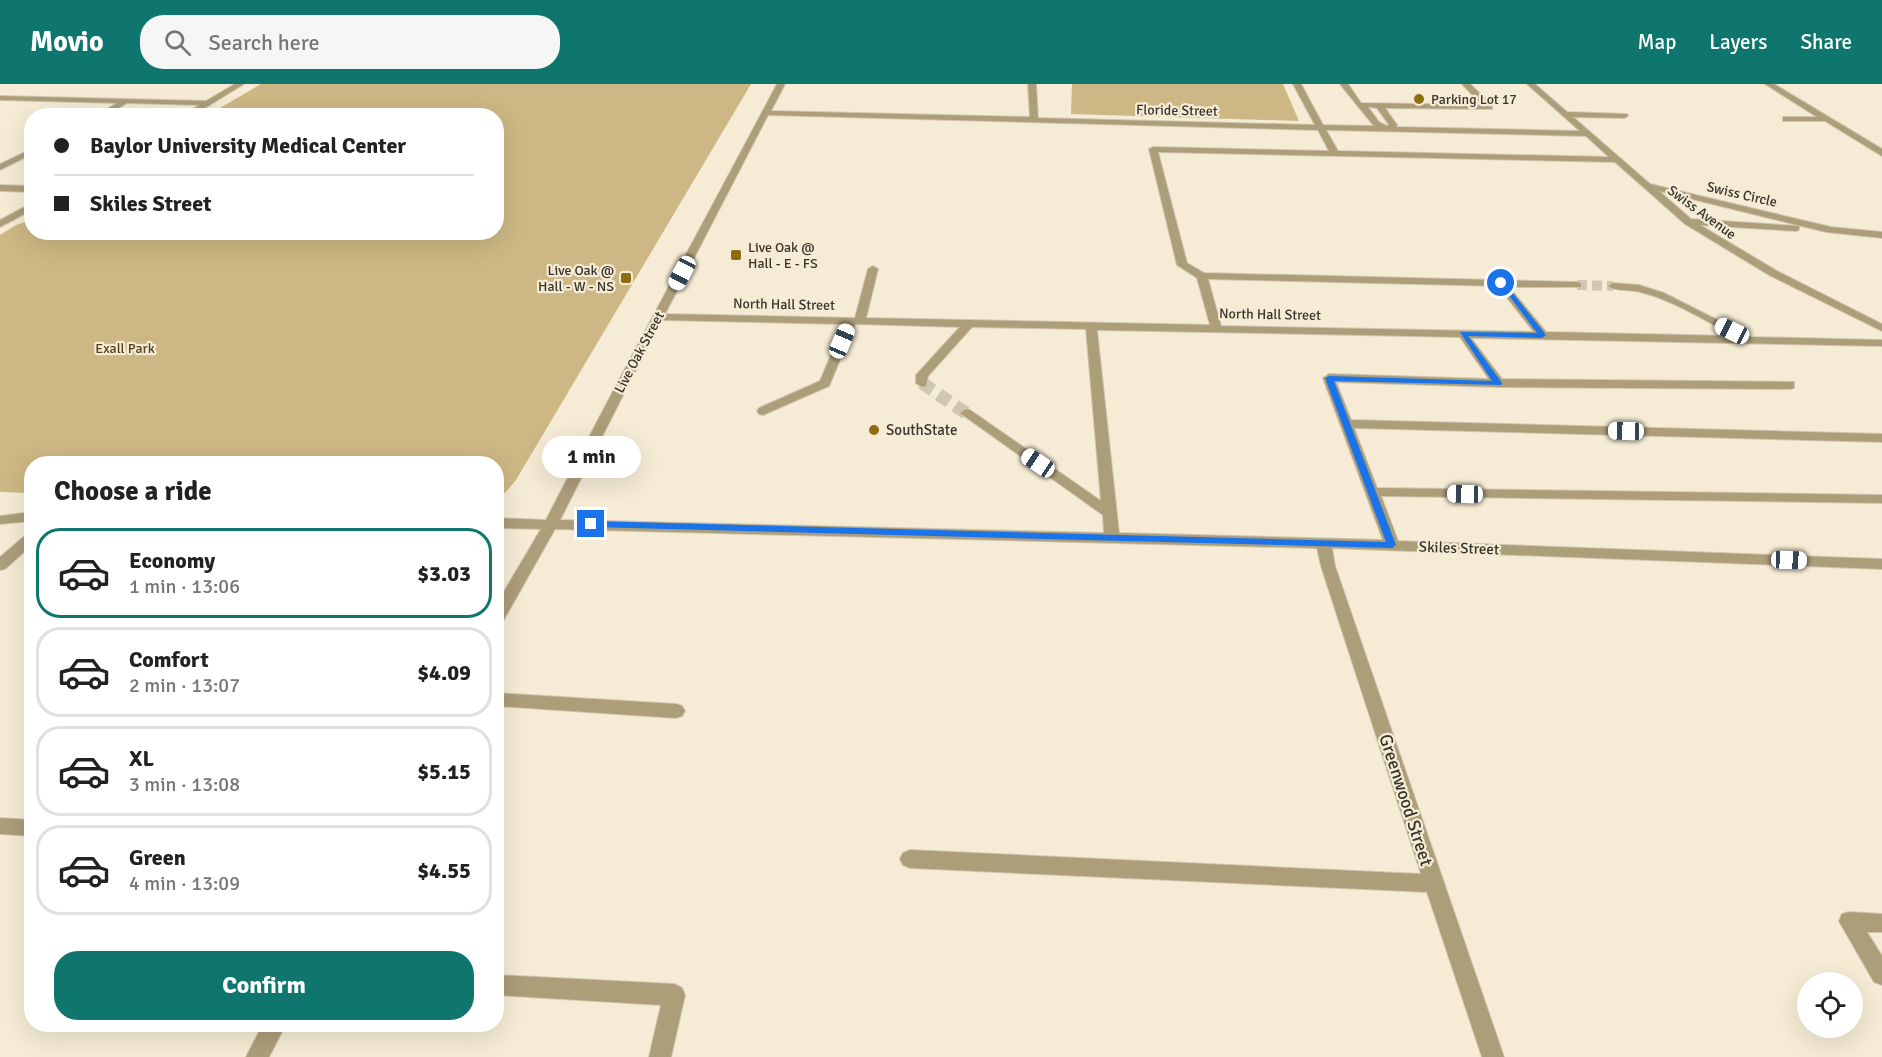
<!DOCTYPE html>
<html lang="en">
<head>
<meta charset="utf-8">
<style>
  :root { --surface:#fff; --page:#f6f6f6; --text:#222; --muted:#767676; --line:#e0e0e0; --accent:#0f766e }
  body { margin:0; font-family:Signika,sans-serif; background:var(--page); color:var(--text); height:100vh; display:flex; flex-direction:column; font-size:22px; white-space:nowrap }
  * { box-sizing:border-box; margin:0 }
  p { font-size:20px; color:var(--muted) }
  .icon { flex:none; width:33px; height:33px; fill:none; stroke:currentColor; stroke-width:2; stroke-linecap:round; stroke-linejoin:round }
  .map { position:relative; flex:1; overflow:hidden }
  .sheet { position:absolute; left:24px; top:372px; width:480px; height:576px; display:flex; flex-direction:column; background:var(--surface); border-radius:24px; box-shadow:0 6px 24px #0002 }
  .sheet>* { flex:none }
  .top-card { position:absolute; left:24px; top:24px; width:480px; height:132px; border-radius:24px; box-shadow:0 6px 24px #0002; display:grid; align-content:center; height:132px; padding:0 30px; background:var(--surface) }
  .tools { position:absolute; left:1797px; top:888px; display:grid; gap:12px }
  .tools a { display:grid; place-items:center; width:66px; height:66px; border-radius:50%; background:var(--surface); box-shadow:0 6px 24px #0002; font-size:30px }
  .end { position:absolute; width:27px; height:27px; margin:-14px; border:8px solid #1a73e8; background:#fff; box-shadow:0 0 0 3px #fff }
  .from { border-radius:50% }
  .bubble { position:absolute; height:42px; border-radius:21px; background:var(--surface); box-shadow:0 6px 24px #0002; font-size:20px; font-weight:700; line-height:42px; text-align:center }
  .car { position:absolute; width:18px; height:36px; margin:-18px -9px; border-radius:8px; box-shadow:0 0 4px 2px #0007; background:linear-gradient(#fff 24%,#345 0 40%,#fff 0 76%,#345 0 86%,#fff 0) }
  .top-card b { display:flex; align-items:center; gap:21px; height:57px; font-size:22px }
  .top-card b+b { border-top:2px solid var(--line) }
  .top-card i { width:15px; height:15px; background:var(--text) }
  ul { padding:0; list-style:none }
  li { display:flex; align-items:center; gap:18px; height:90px; margin:0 12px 9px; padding:0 18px; border:3px solid var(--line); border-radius:24px }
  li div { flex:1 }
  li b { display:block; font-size:22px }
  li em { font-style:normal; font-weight:700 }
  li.active { border-color:var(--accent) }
  li>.icon { width:54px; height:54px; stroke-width:1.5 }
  h2 { padding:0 30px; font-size:27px; line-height:72px }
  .cta { display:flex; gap:12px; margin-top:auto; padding:12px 30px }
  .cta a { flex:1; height:69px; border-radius:24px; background:var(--accent); color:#fff; font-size:24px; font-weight:700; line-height:69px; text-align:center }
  header { display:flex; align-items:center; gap:36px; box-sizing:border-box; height:84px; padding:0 30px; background:var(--accent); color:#fff }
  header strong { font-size:28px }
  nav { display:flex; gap:33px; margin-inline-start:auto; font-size:21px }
  .search { width:420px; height:54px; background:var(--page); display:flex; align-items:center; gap:15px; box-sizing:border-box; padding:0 21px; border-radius:24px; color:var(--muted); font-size:22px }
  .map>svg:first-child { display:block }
  .green { fill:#cdb784 }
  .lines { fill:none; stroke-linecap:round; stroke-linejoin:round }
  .minor-tunnel-far1 { stroke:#d0c7b3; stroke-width:10; stroke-dasharray:10 5; stroke-linecap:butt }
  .minor-tunnel { stroke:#d0c7b3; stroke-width:13; stroke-dasharray:13 7; stroke-linecap:butt }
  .minor-casing { stroke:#d0c7b3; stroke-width:2 }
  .minor { fill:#ad9e7a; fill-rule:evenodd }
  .route { fill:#1a73e8 }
  .poi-dot { fill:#8d6d10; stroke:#f6ecd5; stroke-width:2 }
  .labels { text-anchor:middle; stroke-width:4.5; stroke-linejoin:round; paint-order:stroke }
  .far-poi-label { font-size:14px; fill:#37342b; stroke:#f6ecd5; text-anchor:start }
  .far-street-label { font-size:14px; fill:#37342b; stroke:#f6ecd5 }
  .far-park-label { font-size:14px; fill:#51411c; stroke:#f6ecd5 }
  .poi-label { font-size:15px; fill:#37342b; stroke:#f6ecd5; text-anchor:start }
  .street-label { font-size:15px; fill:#37342b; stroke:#f6ecd5 }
  .near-street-label { font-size:18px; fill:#37342b; stroke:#f6ecd5 }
</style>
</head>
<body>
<header>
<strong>Movio</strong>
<div class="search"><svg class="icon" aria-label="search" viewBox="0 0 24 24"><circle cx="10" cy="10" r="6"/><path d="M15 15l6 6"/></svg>Search here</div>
<nav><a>Map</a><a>Layers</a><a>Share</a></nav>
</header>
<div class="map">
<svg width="1882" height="973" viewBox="0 0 1882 973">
  <rect width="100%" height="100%" fill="#f6ecd5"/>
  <path class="green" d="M 261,0 L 751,0 L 516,396 L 506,408 L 497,414 L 496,380 L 32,380 L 31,409 L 0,408 L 0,151 L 16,141 L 31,136 L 32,148 L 496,148 L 496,32 L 208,31 Z
    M 1072,0 L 1283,0 L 1299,37 L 1071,30 Z"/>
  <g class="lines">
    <path class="minor-tunnel-far1" d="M 1577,201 L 1613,202"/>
    <path class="minor-tunnel" d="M 922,299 L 966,329"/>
    <defs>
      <path id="minor" d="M 235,0 L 244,0 L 192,32 L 182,32 L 199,21 L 127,19 L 106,32 L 95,32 L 117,19 L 0,16 L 0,12 L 206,17 Z
        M 777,0 L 785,0 L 771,27 L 1030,33 L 1028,0 L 1036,0 L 1038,34 L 1315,41 L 1293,0 L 1301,0 L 1323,41 L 1374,42 L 1340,0 L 1348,0 L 1361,19 L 1482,21 L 1462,0 L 1470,0 L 1492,21 L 1492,25 L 1385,24 L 1397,41 L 1396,43 L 1580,47 L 1527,0 L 1535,0 L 1567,28 L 1627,30 L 1628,32 L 1624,34 L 1573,33 L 1650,100 L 1831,143 L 1882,148 L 1882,154 L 1826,148 L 1659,107 L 1691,135 L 1799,142 L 1799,146 L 1796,147 L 1700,141 L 1777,187 L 1882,240 L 1882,247 L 1769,191 L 1685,140 L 1615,78 L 1158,68 L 1187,179 L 1204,189 L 1577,198 L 1581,199 L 1581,203 L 1509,203 L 1546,248 L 1735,252 C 1705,237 1673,216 1640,208 C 1630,205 1616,208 1608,202 L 1613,199 L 1639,201 L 1664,209 L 1751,253 L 1882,256 L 1882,262 L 1471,254 L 1502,295 L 1794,298 L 1794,304 L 1790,305 L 1498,303 L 1336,298 L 1351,336 L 1882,350 L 1882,358 L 1354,344 L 1377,404 L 1882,411 L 1882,419 L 1381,412 L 1398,457 L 1882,475 L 1882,485 L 1332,464 L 1335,482 L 1504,973 L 1482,973 L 1427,808 L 910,784 L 903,781 L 900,775 L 903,769 L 910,766 L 1421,790 L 1321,482 L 1317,464 L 555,445 L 502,539 L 496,540 L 496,521 L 541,445 L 496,444 L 496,434 L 546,436 C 621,289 701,144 777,0 ZM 1368,23 L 1377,24 L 1389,41 L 1387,42 L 1379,38 ZM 768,31 L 1318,46 L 1329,67 L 1153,63 L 1149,65 L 1177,181 L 1197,194 L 1210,241 L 866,234 L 878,185 L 873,182 L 868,185 L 855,234 L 665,230 ZM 1326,46 L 1586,52 L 1609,73 L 1338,67 ZM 1208,195 L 1498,202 L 1534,248 L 1221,242 ZM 661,236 L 844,240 L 820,297 L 759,324 L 757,327 L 759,330 L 763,331 L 829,302 L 855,240 L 960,243 L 916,291 L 916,299 L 922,303 L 926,302 L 928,292 L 972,243 L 1086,245 L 1101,417 L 970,326 L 966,325 L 960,329 L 1103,431 L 1104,449 L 560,436 ZM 1097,246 L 1460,253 L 1489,295 L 1329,290 L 1323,294 L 1383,456 L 1119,449 Z
        M 1765,0 L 1774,0 L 1882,65 L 1882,72 L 1825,37 L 1783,37 L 1783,33 L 1817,33 Z
        M 32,65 L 32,70 L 0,86 L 0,80 Z
        M 0,101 L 32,102 L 32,108 L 0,107 Z
        M 32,119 L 32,126 L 0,143 L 0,136 Z
        M 32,428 L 32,437 L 0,440 L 0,432 Z
        M 32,448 L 32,461 L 5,485 L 0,486 L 0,473 L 27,450 Z
        M 496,609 L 676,620 L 682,622 L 685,627 L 682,632 L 676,634 L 496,622 Z
        M 0,734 L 32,736 L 32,752 L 0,750 Z
        M 1849,828 L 1882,830 L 1882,848 L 1867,848 L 1882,872 L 1882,901 L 1874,898 L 1839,837 L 1842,830 Z
        M 496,891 L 674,900 L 682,904 L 685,911 L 671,973 L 649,973 L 661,921 L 496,911 Z
        M 263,940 L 286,940 L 269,973 L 246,973 Z"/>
    </defs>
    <use href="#minor" class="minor-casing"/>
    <use href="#minor" class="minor"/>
  </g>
  <path class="route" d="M 1499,198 L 1504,198 L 1546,251 L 1542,254 L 1468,252 L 1502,299 L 1501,301 L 1334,297 L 1396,461 L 1392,464 L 591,443 L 586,440 L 591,437 L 1386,458 L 1325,294 L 1329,292 L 1492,297 L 1460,248 L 1537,249 Z"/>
  <g class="poi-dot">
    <circle cx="1419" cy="15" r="6"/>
    <rect x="730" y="165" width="12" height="12" rx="3"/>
    <rect x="620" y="188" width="12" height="12" rx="3"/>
    <circle cx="874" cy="346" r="6"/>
  </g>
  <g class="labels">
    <g class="far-poi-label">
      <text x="1431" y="20">Parking Lot 17</text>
      <text x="748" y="168">Live Oak @<tspan x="748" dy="16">Hall - E - FS</tspan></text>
      <text x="614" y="191" text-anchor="end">Live Oak @<tspan x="614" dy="16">Hall - W - NS</tspan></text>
    </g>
    <g class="far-street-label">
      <text transform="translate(1177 26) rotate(1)" y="5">Floride Street</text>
      <text transform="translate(1742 110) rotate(13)" y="5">Swiss Circle</text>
      <text transform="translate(1702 128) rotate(36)" y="5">Swiss Avenue</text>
      <text transform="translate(784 220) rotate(1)" y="5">North Hall Street</text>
      <text transform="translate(1270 230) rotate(1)" y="5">North Hall Street</text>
      <text transform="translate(639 268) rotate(-62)" y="5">Live Oak Street</text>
    </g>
    <g class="far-park-label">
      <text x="125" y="269">Exall Park</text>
    </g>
    <g class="poi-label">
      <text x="886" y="351">SouthState</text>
    </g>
    <g class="street-label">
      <text transform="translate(1459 464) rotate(2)" y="5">Skiles Street</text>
    </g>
    <g class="near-street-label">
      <text transform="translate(1406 716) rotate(72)" y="6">Greenwood Street</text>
    </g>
  </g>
</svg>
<div class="tools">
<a><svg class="icon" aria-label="locate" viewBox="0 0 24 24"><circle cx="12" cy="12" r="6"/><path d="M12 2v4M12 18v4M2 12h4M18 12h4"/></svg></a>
</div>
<i class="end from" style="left:1501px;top:199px"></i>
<i class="end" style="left:591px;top:440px"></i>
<div class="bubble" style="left:542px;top:352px;width:99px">1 min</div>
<i class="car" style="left:682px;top:189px;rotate:208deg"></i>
<i class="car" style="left:1732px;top:247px;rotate:296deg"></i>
<i class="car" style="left:842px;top:257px;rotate:23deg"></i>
<i class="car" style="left:1626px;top:347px;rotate:271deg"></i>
<i class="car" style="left:1038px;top:379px;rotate:304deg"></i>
<i class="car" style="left:1465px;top:410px;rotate:271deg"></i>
<i class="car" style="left:1789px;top:476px;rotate:92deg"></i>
<div class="top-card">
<b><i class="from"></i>Baylor University Medical Center</b>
<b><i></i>Skiles Street</b>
</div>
<section class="sheet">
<h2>Choose a ride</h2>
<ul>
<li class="active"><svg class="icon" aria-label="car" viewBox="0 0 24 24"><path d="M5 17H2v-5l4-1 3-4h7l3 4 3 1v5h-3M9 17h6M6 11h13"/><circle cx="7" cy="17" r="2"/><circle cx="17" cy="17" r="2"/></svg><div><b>Economy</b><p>1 min · 13:06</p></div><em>$3.03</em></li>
<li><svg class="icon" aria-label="car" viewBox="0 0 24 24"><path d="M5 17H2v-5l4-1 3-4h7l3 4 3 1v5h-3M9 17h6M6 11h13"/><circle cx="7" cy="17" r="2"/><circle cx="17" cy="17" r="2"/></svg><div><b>Comfort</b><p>2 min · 13:07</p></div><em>$4.09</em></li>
<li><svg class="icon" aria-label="car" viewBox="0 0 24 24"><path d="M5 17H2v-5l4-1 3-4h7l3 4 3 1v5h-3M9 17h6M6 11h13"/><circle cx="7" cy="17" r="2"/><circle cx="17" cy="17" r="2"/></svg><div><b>XL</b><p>3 min · 13:08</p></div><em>$5.15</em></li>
<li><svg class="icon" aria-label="car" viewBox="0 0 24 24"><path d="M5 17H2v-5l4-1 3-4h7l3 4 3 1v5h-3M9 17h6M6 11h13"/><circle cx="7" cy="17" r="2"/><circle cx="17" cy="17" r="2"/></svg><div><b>Green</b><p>4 min · 13:09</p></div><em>$4.55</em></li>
</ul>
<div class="cta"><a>Confirm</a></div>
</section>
</div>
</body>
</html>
